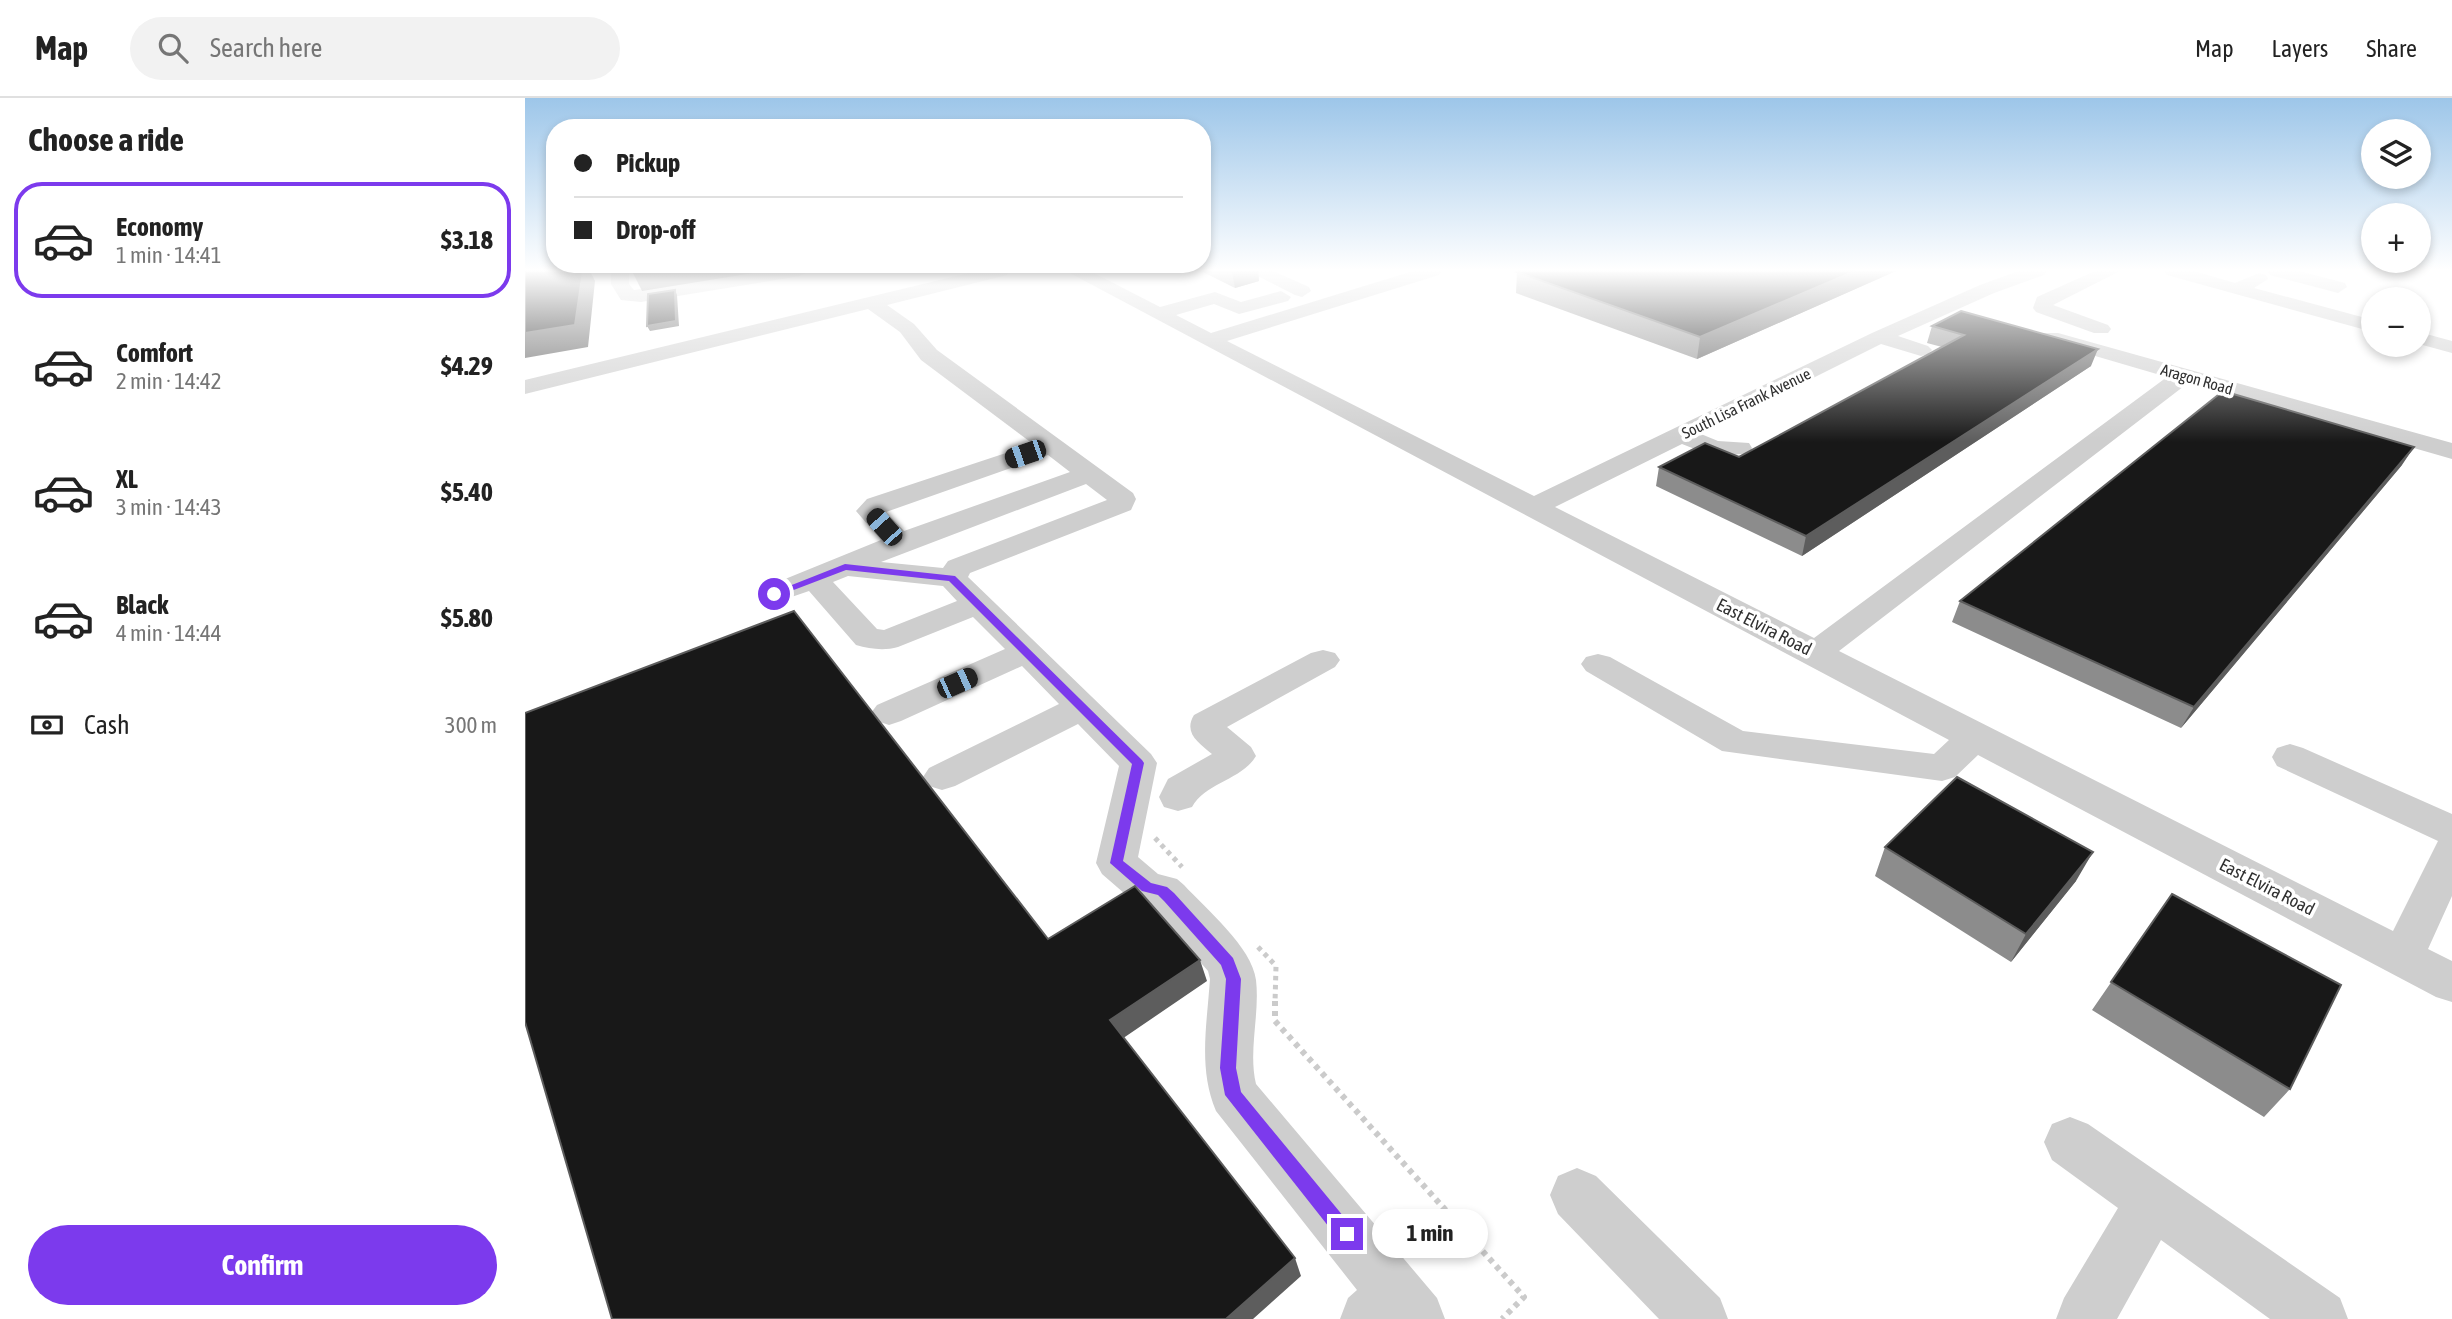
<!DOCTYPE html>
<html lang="en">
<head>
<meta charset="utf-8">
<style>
  :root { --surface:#fff; --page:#f2f2f2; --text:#222; --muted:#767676; --line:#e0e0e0; --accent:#7c3aed }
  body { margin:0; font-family:"Asap Condensed",sans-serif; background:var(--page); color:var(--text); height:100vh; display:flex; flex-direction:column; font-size:26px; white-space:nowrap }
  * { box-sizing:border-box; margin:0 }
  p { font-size:23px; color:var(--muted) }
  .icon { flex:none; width:38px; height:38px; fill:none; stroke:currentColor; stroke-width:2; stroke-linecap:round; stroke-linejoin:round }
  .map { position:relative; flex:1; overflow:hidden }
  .panel { display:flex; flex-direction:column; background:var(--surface); width:525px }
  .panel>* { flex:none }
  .guide { position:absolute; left:21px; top:21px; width:665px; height:154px; border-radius:28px; box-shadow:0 4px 10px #0003; display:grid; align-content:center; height:154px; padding:0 28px; background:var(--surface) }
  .tools { position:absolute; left:1836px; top:21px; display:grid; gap:14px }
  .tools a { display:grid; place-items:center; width:70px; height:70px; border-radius:50%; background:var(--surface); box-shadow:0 4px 10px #0003; font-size:35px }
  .end { position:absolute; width:32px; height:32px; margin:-16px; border:9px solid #7c3aed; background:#fff; box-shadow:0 0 0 4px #fff }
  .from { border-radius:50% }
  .bubble { position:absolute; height:49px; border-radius:24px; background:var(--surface); box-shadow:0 4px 10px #0003; font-size:23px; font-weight:700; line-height:49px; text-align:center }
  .car { position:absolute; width:21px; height:42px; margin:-21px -10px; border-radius:9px; box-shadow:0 0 5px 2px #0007; background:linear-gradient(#222 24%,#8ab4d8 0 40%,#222 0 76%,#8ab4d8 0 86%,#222 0) }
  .guide b { display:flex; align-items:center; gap:24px; height:66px; font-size:26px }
  .guide b+b { border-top:2px solid var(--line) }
  .guide i { width:18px; height:18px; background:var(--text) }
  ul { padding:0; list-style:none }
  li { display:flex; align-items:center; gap:21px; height:116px; margin:0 14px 10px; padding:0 14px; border:4px solid transparent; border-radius:28px }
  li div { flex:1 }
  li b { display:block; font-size:26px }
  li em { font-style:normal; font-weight:700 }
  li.on { border-color:var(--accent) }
  li>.icon { width:63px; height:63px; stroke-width:1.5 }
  h2 { padding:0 28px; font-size:32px; line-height:84px }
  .pay { display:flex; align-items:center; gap:18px; height:77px; padding:0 28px; font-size:26px }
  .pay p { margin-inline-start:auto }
  .action { display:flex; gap:14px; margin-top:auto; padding:14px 28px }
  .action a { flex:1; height:80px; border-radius:42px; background:var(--accent); color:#fff; font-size:28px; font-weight:700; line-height:80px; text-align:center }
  header { display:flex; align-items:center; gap:42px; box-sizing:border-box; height:98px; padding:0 35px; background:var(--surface); border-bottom:2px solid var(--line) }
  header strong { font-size:33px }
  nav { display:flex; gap:38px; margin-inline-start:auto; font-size:24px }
  .search { width:490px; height:63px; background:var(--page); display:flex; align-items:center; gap:18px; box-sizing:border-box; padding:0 24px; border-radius:38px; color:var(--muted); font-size:26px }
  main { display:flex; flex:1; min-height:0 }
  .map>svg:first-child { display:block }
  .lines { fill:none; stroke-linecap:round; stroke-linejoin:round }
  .path-far1 { stroke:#cbcbcb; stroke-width:5; stroke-dasharray:4.5 4.5; stroke-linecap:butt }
  .path { stroke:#cbcbcb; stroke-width:6; stroke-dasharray:5 5; stroke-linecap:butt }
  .minor { fill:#cecece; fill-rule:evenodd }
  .wall { fill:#8c8c8c }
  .shaded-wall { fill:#5d5d5d }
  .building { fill:#181818; stroke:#5d5d5d; stroke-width:2 }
  .route { fill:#7c3aed }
  .labels { text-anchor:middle; stroke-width:7; stroke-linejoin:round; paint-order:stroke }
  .far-street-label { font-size:16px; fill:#313131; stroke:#fff }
  .street-label { font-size:18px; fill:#313131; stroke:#fff }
</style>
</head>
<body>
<header>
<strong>Map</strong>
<div class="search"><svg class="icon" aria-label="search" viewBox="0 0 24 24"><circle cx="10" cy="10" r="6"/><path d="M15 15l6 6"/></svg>Search here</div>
<nav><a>Map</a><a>Layers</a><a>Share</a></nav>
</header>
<main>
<section class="panel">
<h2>Choose a ride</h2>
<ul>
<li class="on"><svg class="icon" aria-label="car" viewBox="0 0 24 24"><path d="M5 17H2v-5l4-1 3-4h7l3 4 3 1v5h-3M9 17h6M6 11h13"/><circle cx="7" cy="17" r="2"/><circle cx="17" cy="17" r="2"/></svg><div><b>Economy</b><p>1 min · 14:41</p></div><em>$3.18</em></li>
<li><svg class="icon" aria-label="car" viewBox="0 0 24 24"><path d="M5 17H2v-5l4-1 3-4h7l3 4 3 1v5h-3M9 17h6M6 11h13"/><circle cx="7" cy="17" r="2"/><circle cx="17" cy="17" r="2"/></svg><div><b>Comfort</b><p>2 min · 14:42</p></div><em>$4.29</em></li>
<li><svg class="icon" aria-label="car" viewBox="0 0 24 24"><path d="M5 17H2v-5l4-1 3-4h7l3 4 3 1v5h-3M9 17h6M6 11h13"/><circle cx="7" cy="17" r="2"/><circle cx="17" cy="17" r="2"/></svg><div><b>XL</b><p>3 min · 14:43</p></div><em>$5.40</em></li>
<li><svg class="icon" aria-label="car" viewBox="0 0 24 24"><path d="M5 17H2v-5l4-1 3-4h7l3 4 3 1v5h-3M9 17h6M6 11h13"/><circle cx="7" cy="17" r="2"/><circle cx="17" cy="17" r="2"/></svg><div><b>Black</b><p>4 min · 14:44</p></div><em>$5.80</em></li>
</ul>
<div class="pay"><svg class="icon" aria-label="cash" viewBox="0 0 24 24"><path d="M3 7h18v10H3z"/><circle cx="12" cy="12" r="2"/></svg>Cash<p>300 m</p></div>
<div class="action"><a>Confirm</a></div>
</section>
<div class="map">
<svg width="1927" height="1221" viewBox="0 0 1927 1221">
  <rect width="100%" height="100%" fill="#fff"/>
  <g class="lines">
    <path class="path-far1" d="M 630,740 L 657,769
      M 733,849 L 751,868 L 750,905"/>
    <path class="path" d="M 750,903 L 750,923 L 999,1199 L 977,1221"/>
    <path class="minor" d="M 86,173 L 104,173 L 104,186 L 109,192 L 237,173 L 284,173 L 275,178 L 116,204 L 96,202 L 86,186 Z
      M 452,173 L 485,173 L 482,177 L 362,207 L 389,226 L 412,252 L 608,395 L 611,401 L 606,412 L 445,475 L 443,479 L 626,656 L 632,665 L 613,759 L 633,776 L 652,781 L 659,787 C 681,811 727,849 731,882 C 735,917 723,952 731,986 L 912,1200 L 920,1221 L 815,1221 L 823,1200 L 832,1192 L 691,1013 C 673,971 682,926 685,881 L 683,873 L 629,811 L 607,802 L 577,776 L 571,765 L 594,668 L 553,626 L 430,688 L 417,692 L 404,688 L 398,679 L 404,670 L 534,606 L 497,568 L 376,623 L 364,627 L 352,623 L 346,615 L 352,607 L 480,551 L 448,519 L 373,549 C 359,553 345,551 331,547 L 284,493 L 249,505 L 238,502 L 234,496 L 238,490 L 356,442 L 331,413 L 342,401 L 508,346 L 396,262 L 375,234 L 343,211 L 0,296 L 0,282 ZM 523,357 L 545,374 L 379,433 L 361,414 ZM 561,386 L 582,402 L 423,463 L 418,470 L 356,464 ZM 323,478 L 418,488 L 432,503 L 359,532 L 352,531 L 308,484 Z
      M 541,173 L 565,173 L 635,209 L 690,194 L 716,204 L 756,193 L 766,199 L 763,203 L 714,216 L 689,206 L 651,217 L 686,235 L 888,173 L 917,173 L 914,177 L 702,243 L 1009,398 L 1347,235 L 1455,187 L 1494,173 L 1522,173 L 1519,177 L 1469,195 L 1373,238 L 1403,248 L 1407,252 L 1403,256 L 1396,258 L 1356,246 L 1176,336 L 1193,343 L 1224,345 L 1227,350 L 1224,355 L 1190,359 L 1157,346 L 1030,409 L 1289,540 L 1642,279 L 1519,243 L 1516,239 L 1519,235 L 1533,235 L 1927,345 L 1927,361 L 1663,285 L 1314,553 L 1868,833 L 1913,743 L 1752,668 L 1747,659 L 1752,650 L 1765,646 L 1778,650 L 1927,716 L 1927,798 L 1903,851 L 1927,863 L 1927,904 L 1911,899 L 1453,657 L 1430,679 L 1417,683 L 1197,653 L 1061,573 L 1056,566 L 1061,559 L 1073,556 L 1085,559 L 1218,633 L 1409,656 L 1424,642 Z
      M 723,173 L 748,173 L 784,189 L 786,193 L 777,199 L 770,197 Z
      M 1570,173 L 1595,173 L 1528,207 L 1583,227 L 1586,231 L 1583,235 L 1569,235 L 1511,214 L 1508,210 L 1512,199 Z
      M 1639,173 L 1669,173 L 1710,185 L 1734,175 L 1741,177 L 1743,181 L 1729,190 L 1848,222 L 1848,234 L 1642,177 Z
      M 1742,173 L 1774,173 L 1820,185 L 1822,189 L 1813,195 L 1745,177 Z
      M 1894,234 L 1927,243 L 1927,255 L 1894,246 Z
      M 798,552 L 810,555 L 815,562 L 810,569 L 702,629 L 726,649 L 731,658 C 717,682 681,684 667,709 L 653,713 L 639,709 L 634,699 L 643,681 L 687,656 C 674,645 658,635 669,617 L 786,555 Z
      M 1545,1019 L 1563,1026 L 1815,1200 L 1823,1221 L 1745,1221 L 1636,1142 L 1592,1221 L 1531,1221 L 1539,1200 L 1593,1110 L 1527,1062 L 1519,1044 L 1527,1026 Z
      M 1052,1070 L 1071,1078 L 1195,1200 L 1203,1221 L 1134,1221 L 1033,1116 L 1025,1097 L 1033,1078 Z"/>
  </g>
  <path class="wall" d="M 676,173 L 733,173 L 734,183 L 710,190 Z
    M 995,173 L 1371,173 L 1172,261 L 991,195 L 992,174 Z
    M 1407,228 L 1566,268 L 1277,458 L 1131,388 L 1134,369 L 1214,359 L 1417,249 L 1402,245 Z
    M 1877,367 L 1656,630 L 1427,524 L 1435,503 Z
    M 1360,749 L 1551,783 L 1486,864 L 1350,778 Z
    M 1647,796 L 1765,991 L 1739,1019 L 1567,912 Z"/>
  <path class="shaded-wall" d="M 58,173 L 65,173 L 70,183 L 63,249 L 0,260 L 0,235 Z
    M 107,173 L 240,173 L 117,193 Z
    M 710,173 L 733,173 L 734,183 L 710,190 L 707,174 Z
    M 1330,173 L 1371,173 L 1172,261 L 1175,239 Z
    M 150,192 L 152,197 L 154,228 L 125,233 L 122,228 Z
    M 1573,251 L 1566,268 L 1277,458 L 1281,438 Z
    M 1889,349 L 1877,367 L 1656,630 L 1669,609 Z
    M 1568,754 L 1551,783 L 1486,864 L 1501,836 Z
    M 675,862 L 682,883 L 594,943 L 585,922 Z
    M 770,1160 L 776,1178 L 728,1221 L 701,1221 Z"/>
  <path class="building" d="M 0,173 L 58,173 L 50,227 L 0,235 Z
    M 995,173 L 1330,173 L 1175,239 L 992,174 Z
    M 150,192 L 151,223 L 122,228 L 123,196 Z
    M 1436,213 L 1573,251 L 1281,438 L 1134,369 L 1180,345 L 1214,359 L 1439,237 L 1407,228 Z
    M 1698,293 L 1889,349 L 1669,609 L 1435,503 Z
    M 269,513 L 523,841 L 610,788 L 675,862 L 585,922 L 770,1160 L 701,1221 L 87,1221 L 0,924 L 0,615 Z
    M 1432,679 L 1568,754 L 1501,836 L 1360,749 Z
    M 1647,796 L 1816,887 L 1765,991 L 1586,884 Z"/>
  <linearGradient id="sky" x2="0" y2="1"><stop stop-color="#9dc6e9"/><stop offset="0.5" stop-color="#fff"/><stop offset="1" stop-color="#fff" stop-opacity="0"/></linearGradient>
  <rect width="1927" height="344" fill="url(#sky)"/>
  <path class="route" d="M 320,466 L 430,478 L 617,662 L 619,665 L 598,763 L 626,785 L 642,789 L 649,795 L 708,860 L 716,881 L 711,970 L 716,994 L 828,1130 L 831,1136 L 828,1143 L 822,1145 L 815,1143 L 700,997 L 695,970 L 701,881 L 696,867 L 639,803 L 633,797 L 617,793 L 585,765 L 607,666 L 424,483 L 321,472 L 253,498 L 244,496 Z"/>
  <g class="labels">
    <g class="far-street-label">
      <text transform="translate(1672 281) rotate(16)" y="6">Aragon Road</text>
      <text transform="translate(1221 305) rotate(-26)" y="6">South Lisa Frank Avenue</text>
    </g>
    <g class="street-label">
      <text transform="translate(1239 529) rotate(27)" y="6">East Elvira Road</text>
      <text transform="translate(1742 789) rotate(27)" y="6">East Elvira Road</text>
    </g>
  </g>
</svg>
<div class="tools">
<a><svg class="icon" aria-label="layers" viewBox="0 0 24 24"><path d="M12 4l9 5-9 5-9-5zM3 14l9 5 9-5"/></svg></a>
<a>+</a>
<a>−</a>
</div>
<i class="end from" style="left:249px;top:496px"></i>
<i class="end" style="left:822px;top:1136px"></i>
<div class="bubble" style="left:847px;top:1111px;width:116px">1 min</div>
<i class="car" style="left:500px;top:356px;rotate:251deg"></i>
<i class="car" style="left:359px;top:429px;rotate:318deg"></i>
<i class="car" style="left:432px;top:585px;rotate:66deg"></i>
<div class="guide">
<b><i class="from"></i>Pickup</b>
<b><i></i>Drop-off</b>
</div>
</div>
</main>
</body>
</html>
